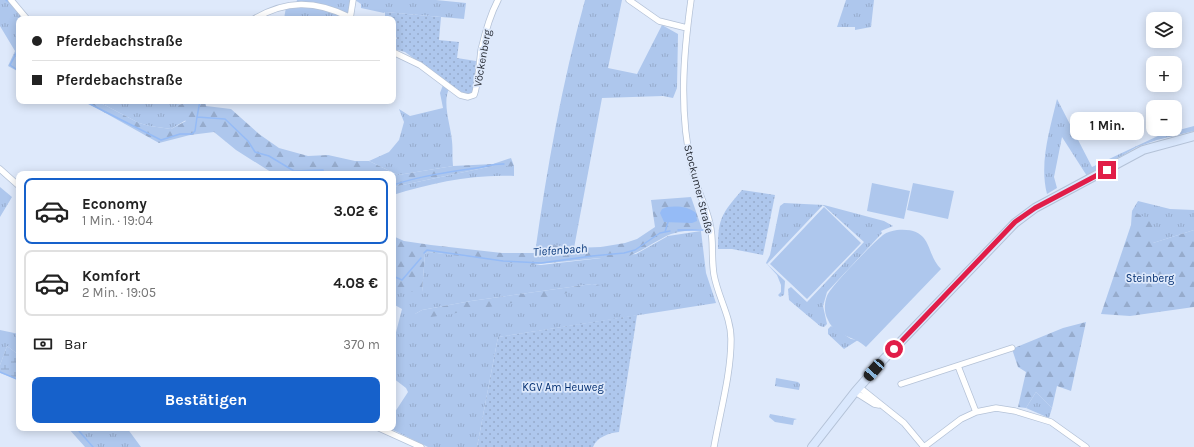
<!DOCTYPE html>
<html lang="de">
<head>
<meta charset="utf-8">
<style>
  :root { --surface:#fff; --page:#f6f6f6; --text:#222; --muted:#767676; --line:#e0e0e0; --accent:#1661cb }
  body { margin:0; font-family:Karla,sans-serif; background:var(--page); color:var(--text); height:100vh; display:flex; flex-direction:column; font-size:15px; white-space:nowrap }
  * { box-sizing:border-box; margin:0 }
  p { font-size:13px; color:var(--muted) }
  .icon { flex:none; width:22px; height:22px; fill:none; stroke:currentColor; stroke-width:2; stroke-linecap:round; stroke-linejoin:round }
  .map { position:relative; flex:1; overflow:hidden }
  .drawer { position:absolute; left:16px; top:171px; width:380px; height:260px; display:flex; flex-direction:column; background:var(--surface); border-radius:8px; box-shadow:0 2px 10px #0003 }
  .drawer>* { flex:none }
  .banner { position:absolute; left:16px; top:16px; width:380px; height:88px; border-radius:8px; box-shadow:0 2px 10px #0003; display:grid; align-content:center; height:88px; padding:0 16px; background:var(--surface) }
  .controls { position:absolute; left:1146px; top:12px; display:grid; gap:8px }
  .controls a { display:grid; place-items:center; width:36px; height:36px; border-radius:8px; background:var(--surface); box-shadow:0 2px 10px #0003; font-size:20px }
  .end { position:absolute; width:18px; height:18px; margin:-9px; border:5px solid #e11d48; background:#fff; box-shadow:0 0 0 2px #fff }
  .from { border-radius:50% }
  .bubble { position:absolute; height:28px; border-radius:8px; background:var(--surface); box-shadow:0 2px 10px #0003; font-size:13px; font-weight:700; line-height:28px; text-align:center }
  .car { position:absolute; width:12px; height:24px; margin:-12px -6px; border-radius:5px; box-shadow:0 0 3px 1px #0007; background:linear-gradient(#222 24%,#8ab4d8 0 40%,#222 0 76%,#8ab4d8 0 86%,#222 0) }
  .banner b { display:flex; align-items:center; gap:14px; height:38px; font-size:15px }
  .banner b+b { border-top:1px solid var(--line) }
  .banner i { width:10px; height:10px; background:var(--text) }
  ul { padding:7px 0 0; list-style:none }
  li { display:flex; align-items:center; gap:12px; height:66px; margin:0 8px 6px; padding:0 8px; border:2px solid var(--line); border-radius:8px }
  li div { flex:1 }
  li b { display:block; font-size:15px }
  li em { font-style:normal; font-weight:700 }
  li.current { border-color:var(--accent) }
  li>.icon { width:36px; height:36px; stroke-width:1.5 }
  .pay { display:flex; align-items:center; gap:10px; height:44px; padding:0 16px; font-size:15px }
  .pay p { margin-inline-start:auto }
  .cta { display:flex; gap:8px; margin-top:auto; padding:8px 16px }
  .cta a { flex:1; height:46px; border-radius:8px; background:var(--accent); color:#fff; font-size:16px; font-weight:700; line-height:46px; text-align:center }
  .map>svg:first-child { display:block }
  .grass { fill:url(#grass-tufts); fill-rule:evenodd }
  .forest { fill:url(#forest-firs) }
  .wetland { fill:url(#wetland-marsh) }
  .garden { fill:url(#garden-dots) }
  .pitch { fill:#aec7ed }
  .water { fill:#95bbf6 }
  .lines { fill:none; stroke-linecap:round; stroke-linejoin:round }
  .stream { stroke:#95bbf6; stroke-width:1.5 }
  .street-casing { stroke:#b4c2d7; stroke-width:7 }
  .secondary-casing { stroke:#b4c2d7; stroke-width:10 }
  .street { stroke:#fff; stroke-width:5.5 }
  .secondary { stroke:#dae8fd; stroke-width:8 }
  .route { stroke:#e11d48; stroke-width:5 }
  .labels { text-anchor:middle; stroke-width:3.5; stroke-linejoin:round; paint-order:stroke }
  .street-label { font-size:11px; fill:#2a2f38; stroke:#dee9fb }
  .park-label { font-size:11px; fill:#002d70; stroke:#dee9fb }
  .water-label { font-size:12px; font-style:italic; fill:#08387b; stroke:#dee9fb }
</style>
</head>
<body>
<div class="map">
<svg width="1194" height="447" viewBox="0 0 1194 447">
  <defs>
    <pattern id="grass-tufts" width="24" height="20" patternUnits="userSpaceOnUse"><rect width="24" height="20" fill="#aec7ed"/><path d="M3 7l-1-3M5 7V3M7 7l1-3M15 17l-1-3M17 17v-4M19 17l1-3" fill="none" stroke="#96abcc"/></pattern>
    <pattern id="forest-firs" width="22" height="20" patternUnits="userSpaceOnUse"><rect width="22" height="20" fill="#aec7ed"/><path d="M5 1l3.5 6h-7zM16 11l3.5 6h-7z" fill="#96abcc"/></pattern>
    <pattern id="wetland-marsh" width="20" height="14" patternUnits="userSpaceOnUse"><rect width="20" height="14" fill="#aec7ed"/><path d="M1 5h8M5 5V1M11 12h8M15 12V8" fill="none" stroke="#96abcc"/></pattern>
    <pattern id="garden-dots" width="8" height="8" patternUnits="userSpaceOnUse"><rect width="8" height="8" fill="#aec7ed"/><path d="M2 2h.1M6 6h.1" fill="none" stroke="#96abcc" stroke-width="1.8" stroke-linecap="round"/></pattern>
  </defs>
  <rect width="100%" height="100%" fill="#dee9fb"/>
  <path class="grass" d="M 0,0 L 14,0 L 30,19 L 19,19 L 19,72 L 8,66 L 15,51 L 0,26 Z
    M 297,0 L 351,0 L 348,19 L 284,19 L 286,7 L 296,4 Z
    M 355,0 L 436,0 L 466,3 L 464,19 L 385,12 L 384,13 L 361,8 L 361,4 Z
    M 585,0 L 622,0 L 608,68 L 637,74 L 662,25 L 678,34 L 677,88 L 673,98 L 663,96 L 602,98 L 574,248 L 554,245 L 535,253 C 547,168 562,83 585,0 Z
    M 846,0 L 874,0 L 871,27 L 855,30 L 855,27 L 837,27 Z
    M 443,85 L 449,89 C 442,103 451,127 452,141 C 453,150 452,158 453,166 L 398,175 L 369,161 L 389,152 L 399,140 L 404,122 L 399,109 L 410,116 L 443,108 L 440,93 Z
    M 1057,99 L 1092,167 L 1160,135 L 1194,126 L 1194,131 L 1157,140 L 1137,147 L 1087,176 L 1062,137 L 1054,177 L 1057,188 L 1047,194 C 1039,163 1050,129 1057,99 Z
    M 97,101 L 190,101 L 179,105 L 186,120 L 171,129 L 150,126 L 139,123 Z
    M 493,166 L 514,166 L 514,176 C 473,174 431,183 393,195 L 393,187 Z
    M 0,187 L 12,197 L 0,217 Z
    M 1138,201 L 1170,209 L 1194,210 L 1194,230 L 1153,243 L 1132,211 Z
    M 784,203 L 824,205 L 884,221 L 893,226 L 881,231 L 882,233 L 827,292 L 823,306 L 827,324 L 824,327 L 820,326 L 789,300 L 788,289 L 791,287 L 807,302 L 864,242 L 823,205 L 767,264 L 785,281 L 784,295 L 780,297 L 778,295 L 781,292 L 781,285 L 777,275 L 766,263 L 770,255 L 780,206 Z
    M 701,231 L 706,273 L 716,303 L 498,337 L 477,447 L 428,447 L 389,428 L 393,428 L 393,415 L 408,392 L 406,388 L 393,378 L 393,344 L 402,309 L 393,304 L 393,292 L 422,292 L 425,254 L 428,252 L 541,265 L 636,254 L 668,236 ZM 592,284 L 598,285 L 415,314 L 422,310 L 471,301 Z
    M 831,326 L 851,339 L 858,340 L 844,349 L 828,334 L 828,329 Z
    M 0,330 L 19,334 L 19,355 L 7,346 L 0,365 Z
    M 776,378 L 798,382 L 800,384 L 799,390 L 775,386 Z
    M 1036,392 L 1052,408 L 1049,418 L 1026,408 Z
    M 770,414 L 797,419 L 794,420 L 793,425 L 775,422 L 769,417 Z
    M 68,428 L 127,428 L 141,447 L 85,447 Z"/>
  <path class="forest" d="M 97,101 L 139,123 L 150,126 L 171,129 L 186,121 L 175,113 L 179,105 L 190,101 L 206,101 L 206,106 L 231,109 L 259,134 L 279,148 L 308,156 L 328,155 L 355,161 L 369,161 L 398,175 L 453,166 L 493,164 L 511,158 L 514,166 L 493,166 L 393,187 L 393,174 L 274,174 L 236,150 L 214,132 L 190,135 L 159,143 L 91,105 Z
    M 691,197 L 702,229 C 692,230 681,231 671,234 C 651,242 624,267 600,258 L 529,265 L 428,252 L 425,254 L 422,292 L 393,292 L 393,236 L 404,241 L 431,245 L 502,253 L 535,253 L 554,245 L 574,248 L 601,247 L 625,243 L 637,239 L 655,227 L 651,200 Z
    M 1132,211 L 1153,221 L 1153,243 L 1194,230 L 1194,307 L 1130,316 L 1101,314 L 1131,225 Z
    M 592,284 L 600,285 L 568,293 L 445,315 L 424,318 L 415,314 L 422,310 L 471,301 Z
    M 1086,322 L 1071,391 L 1057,386 L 1052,408 L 1036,392 L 1026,408 L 1018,407 L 1026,372 L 1018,367 L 1012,349 L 1063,328 Z"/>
  <path class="wetland" d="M 7,346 L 19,355 L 19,380 L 0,373 L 0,365 Z"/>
  <path class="garden" d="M 385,12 L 441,17 L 439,40 L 459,42 L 457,58 L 476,61 L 474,90 L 471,93 L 463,94 L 405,52 L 393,49 L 393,43 L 397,38 L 393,35 L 393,19 L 385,19 Z
    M 742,190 L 775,195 L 763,255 L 732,249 L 718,249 C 718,217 722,214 742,190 Z
    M 637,315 L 619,432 C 609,433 597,437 593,447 L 477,447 L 498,337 Z"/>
  <path class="pitch" d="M 872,183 L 910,191 L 904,219 L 867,211 Z
    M 913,183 L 954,191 L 948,219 L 907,210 Z
    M 824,207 L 861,243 L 807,299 L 770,264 Z
    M 897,230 C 934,227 925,254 941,269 L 866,347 C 854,335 836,338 828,320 C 824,313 824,304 827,296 C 831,286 873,243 883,235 C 887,232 892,231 897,230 Z"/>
  <path class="water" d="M 667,207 C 677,206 687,206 696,213 L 697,221 L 692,223 L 664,222 L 660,213 L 662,209 Z"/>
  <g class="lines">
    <path class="stream" d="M 6,0 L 11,4
      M 19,48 L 10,65 L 19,71
      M 84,101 L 161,140 L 180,134 L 192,134 L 195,131 L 197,117 L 225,119 L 248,141 L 255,152 L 269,156 L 294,171 L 323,170 L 323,174
      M 197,117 L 200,101
      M 393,185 C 420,176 448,172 477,168 C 486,167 494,163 504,164
      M 678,230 L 703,230
      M 665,232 L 668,222
      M 424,253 L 427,250 L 503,261 L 541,263 L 592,256 L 624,253 L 635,250 L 660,233 L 670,231
      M 393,276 L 402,280 L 421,258
      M 0,372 L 19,380
      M 79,431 L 93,447"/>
    <defs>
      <path id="street" d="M 11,0 L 27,19
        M 629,0 L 659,21 L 687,28
        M 691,0 C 683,57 679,113 692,169 C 696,188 706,205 710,224 C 714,240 711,258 714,275 C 718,297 731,317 731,339 C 731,375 720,412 714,447
        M 254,19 C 286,0 315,0 349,17
        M 350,19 L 353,0
        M 393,52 L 420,65 L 460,95 L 468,97 L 474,95 C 477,90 480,59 481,50 C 485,33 490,15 498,0
        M 0,169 L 19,186
        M 958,366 L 976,412
        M 901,384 L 1012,348
        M 859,387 L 904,423 L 924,447
        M 855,392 L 874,404 L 879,405
        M 379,428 L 421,447
        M 924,447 L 961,419 L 976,412 L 996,408 L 1015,411 L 1051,422 L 1086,447"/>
      <path id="secondary" d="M 812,447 L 855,392 L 883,360 L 1015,223 L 1035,208 L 1143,150 L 1194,136"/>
    </defs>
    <use href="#street" class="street-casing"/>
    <use href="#secondary" class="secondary-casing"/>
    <use href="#street" class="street"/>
    <use href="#secondary" class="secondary"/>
  </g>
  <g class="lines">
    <path class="route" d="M 894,349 L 1015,222 L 1035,208 L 1107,170"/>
  </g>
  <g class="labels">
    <g class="street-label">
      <text transform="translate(482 58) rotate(-80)" y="4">Vöckenberg</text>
      <text transform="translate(699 189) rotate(76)" y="4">Stockumer Straße</text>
    </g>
    <g class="park-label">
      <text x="1150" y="282">Steinberg</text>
      <text x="563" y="391">KGV Am Heuweg</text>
    </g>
    <g class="water-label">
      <text transform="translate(560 250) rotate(-4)" y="4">Tiefenbach</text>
    </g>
  </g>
</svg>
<div class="controls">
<a><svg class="icon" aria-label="layers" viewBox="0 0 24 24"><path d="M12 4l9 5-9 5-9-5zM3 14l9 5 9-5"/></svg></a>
<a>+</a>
<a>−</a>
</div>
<i class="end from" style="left:894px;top:349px"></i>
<i class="end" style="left:1107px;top:170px"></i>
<div class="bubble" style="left:1070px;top:112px;width:74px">1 Min.</div>
<i class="car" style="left:874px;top:370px;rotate:221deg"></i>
<div class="banner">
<b><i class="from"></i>Pferdebachstraße</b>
<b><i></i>Pferdebachstraße</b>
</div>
<section class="drawer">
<ul>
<li class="current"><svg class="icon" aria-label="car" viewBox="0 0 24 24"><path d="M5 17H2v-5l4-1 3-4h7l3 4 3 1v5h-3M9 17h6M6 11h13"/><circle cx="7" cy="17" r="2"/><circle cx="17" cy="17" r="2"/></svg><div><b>Economy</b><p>1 Min. · 19:04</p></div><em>3.02 €</em></li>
<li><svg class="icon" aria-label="car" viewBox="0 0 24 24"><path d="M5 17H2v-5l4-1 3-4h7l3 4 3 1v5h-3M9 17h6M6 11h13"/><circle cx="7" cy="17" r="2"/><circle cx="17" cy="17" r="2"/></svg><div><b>Komfort</b><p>2 Min. · 19:05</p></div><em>4.08 €</em></li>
</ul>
<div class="pay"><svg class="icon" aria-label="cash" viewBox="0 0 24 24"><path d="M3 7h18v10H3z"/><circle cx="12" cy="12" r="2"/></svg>Bar<p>370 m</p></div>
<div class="cta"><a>Bestätigen</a></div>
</section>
</div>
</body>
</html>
